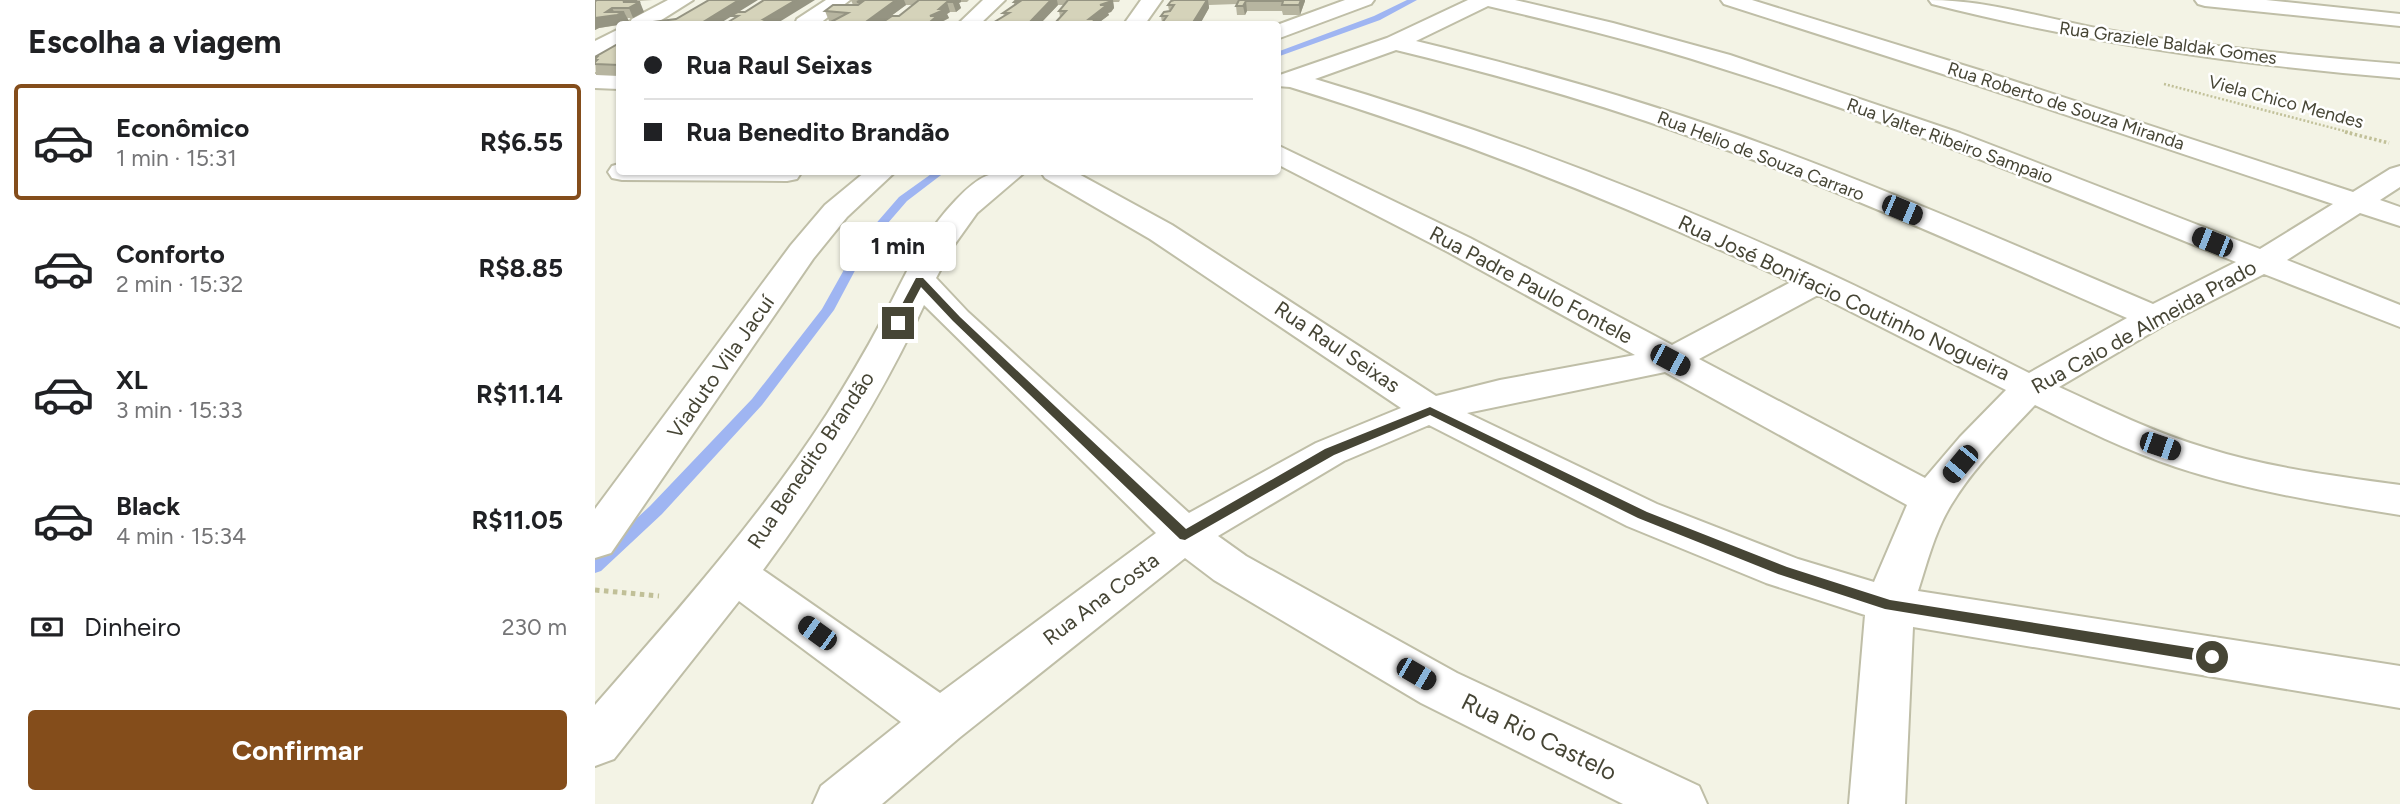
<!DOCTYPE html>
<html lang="pt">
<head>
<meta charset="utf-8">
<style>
  :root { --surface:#fff; --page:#f6f6f6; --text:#202124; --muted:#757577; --line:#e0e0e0; --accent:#844d1b }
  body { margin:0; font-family:Figtree,sans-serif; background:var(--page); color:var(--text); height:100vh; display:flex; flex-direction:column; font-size:26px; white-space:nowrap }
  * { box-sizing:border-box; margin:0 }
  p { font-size:23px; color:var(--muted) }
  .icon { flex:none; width:38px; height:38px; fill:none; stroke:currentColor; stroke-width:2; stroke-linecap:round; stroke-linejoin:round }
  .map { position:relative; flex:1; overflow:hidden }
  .side { display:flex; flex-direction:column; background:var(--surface); width:595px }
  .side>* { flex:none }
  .guide { position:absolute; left:21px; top:21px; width:665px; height:154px; border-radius:7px; box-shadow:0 2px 5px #0004; display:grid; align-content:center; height:154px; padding:0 28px; background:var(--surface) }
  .end { position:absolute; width:32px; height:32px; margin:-16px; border:9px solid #464535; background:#fff; box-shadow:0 0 0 4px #fff }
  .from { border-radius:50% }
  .bubble { position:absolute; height:49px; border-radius:7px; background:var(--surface); box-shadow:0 2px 5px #0004; font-size:23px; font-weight:700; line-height:49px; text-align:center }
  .car { position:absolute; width:21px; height:42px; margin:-21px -10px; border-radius:9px; box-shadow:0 0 5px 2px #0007; background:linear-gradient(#222 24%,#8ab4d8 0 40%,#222 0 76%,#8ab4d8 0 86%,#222 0) }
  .guide b { display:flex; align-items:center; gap:24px; height:66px; font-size:26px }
  .guide b+b { border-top:2px solid var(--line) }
  .guide i { width:18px; height:18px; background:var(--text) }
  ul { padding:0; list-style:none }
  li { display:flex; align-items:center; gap:21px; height:116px; margin:0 14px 10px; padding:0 14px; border:4px solid transparent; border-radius:7px }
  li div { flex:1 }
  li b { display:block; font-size:26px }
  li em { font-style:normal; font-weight:700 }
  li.current { border-color:var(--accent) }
  li>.icon { width:63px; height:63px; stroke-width:1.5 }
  h2 { padding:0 28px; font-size:32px; line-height:84px }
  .pay { display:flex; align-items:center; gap:18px; height:77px; padding:0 28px; font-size:26px }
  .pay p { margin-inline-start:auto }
  .primary-button { display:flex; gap:14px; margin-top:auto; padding:14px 28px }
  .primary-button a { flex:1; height:80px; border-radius:7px; background:var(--accent); color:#fff; font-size:28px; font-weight:700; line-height:80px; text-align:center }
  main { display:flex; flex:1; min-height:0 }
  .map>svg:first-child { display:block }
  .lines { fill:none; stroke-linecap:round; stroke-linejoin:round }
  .stream { fill:#9fb5f2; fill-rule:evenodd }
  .minor-casing { stroke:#bfbea7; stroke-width:4 }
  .path-far2 { stroke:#c1c098; stroke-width:2.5; stroke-dasharray:2 2; stroke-linecap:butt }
  .path-far1 { stroke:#c1c098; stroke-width:3.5; stroke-dasharray:2.5 2.5; stroke-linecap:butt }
  .path { stroke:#c1c098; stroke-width:5; stroke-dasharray:4.5 4.5; stroke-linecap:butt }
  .minor { fill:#fff; fill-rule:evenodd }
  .wall { fill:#b7b5a0 }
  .shaded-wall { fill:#959482 }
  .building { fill:#d5d3ba; stroke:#959482; stroke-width:2 }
  .route { fill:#464535 }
  .labels { text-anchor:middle; stroke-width:5; stroke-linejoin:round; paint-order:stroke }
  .far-street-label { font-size:18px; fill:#464535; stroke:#fff }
  .street-label { font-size:21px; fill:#464535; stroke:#fff }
  .near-street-label { font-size:24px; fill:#464535; stroke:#fff }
</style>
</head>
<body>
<main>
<section class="side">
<h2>Escolha a viagem</h2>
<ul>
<li class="current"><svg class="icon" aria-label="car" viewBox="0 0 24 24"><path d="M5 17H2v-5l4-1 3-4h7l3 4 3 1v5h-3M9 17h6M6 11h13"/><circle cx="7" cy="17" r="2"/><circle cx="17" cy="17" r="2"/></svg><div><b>Econômico</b><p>1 min · 15:31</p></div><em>R$6.55</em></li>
<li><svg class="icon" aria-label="car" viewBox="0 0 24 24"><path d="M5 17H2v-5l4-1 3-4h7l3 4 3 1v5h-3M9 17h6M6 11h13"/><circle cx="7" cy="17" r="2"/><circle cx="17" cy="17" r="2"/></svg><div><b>Conforto</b><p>2 min · 15:32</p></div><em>R$8.85</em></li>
<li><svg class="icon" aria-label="car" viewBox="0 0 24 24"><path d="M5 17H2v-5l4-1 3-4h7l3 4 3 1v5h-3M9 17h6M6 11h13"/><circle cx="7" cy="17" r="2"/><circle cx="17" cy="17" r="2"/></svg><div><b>XL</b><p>3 min · 15:33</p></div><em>R$11.14</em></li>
<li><svg class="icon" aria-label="car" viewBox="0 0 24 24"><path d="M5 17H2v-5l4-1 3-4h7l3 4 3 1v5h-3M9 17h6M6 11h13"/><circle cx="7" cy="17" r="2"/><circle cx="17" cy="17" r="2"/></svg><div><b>Black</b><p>4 min · 15:34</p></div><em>R$11.05</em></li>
</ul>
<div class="pay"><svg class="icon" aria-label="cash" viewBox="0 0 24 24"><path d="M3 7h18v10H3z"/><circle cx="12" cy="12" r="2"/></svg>Dinheiro<p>230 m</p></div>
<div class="primary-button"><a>Confirmar</a></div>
</section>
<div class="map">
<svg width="1805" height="804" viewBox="0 0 1805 804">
  <rect width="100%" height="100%" fill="#f3f3e5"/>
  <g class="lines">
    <path class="stream" d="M 812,0 L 822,0 L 785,20 L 682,57 L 682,52 L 779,16 Z
      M 339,172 L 350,172 L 312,201 L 273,246 L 239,310 L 167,405 L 67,514 L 6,571 L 0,573 L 0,557 L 55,506 L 157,399 L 227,309 L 264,243 L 304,197 Z"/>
    <defs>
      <path id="minor" d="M 73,0 L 98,0 L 60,24 L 34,24 L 37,19 Z
        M 231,0 L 255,0 L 224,24 L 200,24 L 202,19 Z
        M 388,0 L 410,0 L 385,24 L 363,24 Z
        M 546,0 L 567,0 L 550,24 L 529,24 Z
        M 750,0 L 779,0 L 776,4 L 682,39 L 682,25 Z
        M 873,0 L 920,0 L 1018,23 L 1135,55 L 1365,133 L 1665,249 L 1738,204 L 1379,84 L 1129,4 L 1126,0 L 1157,0 L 1397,74 L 1758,192 L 1795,169 L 1805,166 L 1805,187 L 1785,200 L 1805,207 L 1805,226 L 1765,213 L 1692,260 L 1805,305 L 1805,327 L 1669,274 L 1571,324 L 1464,387 C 1512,409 1560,433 1611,448 C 1674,468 1740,476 1805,485 L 1805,515 C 1730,503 1654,491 1581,467 C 1533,451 1486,428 1440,405 C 1411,436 1378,468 1356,505 C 1340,531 1332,563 1323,591 L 1805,666 L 1805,708 L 1318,627 L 1310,804 L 1254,804 L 1270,615 L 1171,583 L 1032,526 L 834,425 L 749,461 L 623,536 L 651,556 L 862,673 L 1104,786 L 1112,804 L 1028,804 L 826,703 L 619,580 L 590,558 L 364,738 L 287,804 L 218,804 L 226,786 L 306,722 L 144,601 L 19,759 L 0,766 L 0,705 C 82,611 164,519 232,414 C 251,384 269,354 286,322 C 308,280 327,235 361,200 C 384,176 397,169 430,172 L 382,213 L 357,248 L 341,278 L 373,312 L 594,513 L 721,443 L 806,408 L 555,239 L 450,178 L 446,172 L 480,172 L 577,225 L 841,396 L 905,380 L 1040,355 L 853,252 L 682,164 L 682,145 L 875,238 L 1077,345 L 1196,282 C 1033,206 868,140 695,87 L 682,86 L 682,76 L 792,38 ZM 893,6 C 969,24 1045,42 1119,66 C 1297,121 1469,192 1641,262 L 1558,304 C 1431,250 1305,195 1176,147 C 1060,104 941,70 821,41 ZM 801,50 C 899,74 997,101 1091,135 C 1241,188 1386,254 1532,318 L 1434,373 C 1368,340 1302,305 1235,274 C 1068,197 896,131 720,79 ZM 1223,295 L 1411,390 L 1365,437 L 1330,478 L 1104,359 ZM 329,305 L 561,533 L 345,693 L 168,570 C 229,487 286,399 329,305 ZM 1070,372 L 1312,505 L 1279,582 L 1203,559 L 1062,504 L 872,413 Z
        M 1334,0 C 1396,0 1457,21 1518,31 C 1613,47 1709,56 1805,64 L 1805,78 C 1646,65 1491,43 1337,4 Z
        M 1600,0 L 1671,0 L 1805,14 L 1805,26 L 1610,6 L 1603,4 Z
        M 24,29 L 24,45 L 0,57 L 0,41 Z
        M 0,74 L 24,75 L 24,89 L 0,88 Z
        M 24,164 L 24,172 L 206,173 L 202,179 L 192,181 L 27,180 L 17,178 L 13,172 L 17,166 Z
        M 270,172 L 300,172 L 252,217 L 218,259 L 16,553 L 0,558 L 0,509 L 196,245 L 230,205 Z"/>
    </defs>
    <use href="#minor" class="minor-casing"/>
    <path class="path-far2" d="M 1569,84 L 1757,133"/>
    <path class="path-far1" d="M 1750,132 L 1794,143"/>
    <path class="path" d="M 0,590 L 64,596"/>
    <use href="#minor" class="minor"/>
  </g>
  <path class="wall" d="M 2,0 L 58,0 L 42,1 L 49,12 L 38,18 L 32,18 L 34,21 L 24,25 L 4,28 L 0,30 L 0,1 Z
    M 256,0 L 324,0 L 318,5 L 311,5 L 288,22 L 304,16 L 324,0 L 374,0 L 372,2 L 366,2 L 364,3 L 366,8 L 361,12 L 355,12 L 352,14 L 354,18 L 347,22 L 352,22 L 353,24 L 233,24 L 238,21 L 234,21 L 230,11 L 263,5 L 258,5 Z
    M 421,0 L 525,0 L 524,2 L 518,2 L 519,8 L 516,12 L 513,13 L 514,15 L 502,24 L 459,24 L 465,17 L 464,11 L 469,5 L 463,5 L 445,24 L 396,24 L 409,16 L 408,13 L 419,5 L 419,2 Z
    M 579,0 L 710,0 L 710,1 L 705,15 L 688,15 L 687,11 L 652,11 L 650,15 L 642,15 L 641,6 L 642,4 L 614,5 L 614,8 L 605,24 L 560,24 L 567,23 L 566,16 L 574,11 L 573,5 Z
    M 24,45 L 24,76 L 1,75 L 0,57 Z"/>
  <path class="shaded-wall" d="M 26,0 L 42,0 L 43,3 L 45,2 L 49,12 L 38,18 L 34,8 Z
    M 144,0 L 163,0 L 124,24 L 105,24 Z
    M 201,0 L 220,0 L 181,24 L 163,24 L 169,19 Z
    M 301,0 L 309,0 L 311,5 L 285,24 L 268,24 Z
    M 357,0 L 366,0 L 366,2 L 364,3 L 366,8 L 361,12 Z
    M 456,0 L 462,0 L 463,5 L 445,24 L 433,24 Z
    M 512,0 L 518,0 L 519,8 L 516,12 L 513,13 L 514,15 L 502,24 L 496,24 L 494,19 Z
    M 612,0 L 613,0 L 614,8 L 605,24 L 597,24 Z
    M 706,0 L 710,0 L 710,1 L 705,15 L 704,5 Z
    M 651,1 L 652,11 L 650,15 L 648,6 Z
    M 352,2 L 355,12 L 352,14 L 354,18 L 344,23 L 336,24 L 335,16 Z
    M 17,8 L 21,15 L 29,12 L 34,21 L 28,24 L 4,28 L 0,30 L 0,18 Z"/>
  <path class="building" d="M 2,0 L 33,0 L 28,2 L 45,2 L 34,8 L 17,8 L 11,12 L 29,12 L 22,15 L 0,18 L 0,1 Z
    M 114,0 L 144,0 L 105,24 L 116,24 L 53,24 L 58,22 L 81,19 Z
    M 169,0 L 201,0 L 169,19 L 173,19 L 163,24 L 130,24 L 143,16 L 136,16 L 143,12 L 150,12 Z
    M 266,0 L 301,0 L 268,24 L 232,24 L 253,13 L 230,11 L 238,5 L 263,5 L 267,2 L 262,2 Z
    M 324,0 L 361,0 L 358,2 L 352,2 L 344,9 L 351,9 L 335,16 L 342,16 L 335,22 L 352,22 L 349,24 L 285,24 L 297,16 L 304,16 Z
    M 421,0 L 456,0 L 433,24 L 396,24 L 414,13 L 408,13 L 424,2 L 419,2 Z
    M 473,0 L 516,0 L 514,2 L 505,5 L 512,5 L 494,19 L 500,19 L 496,24 L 459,24 L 471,11 L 464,11 Z
    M 579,0 L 612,0 L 597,24 L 560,24 L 561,23 L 567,23 L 572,16 L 566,16 L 569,12 L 575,11 L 579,5 L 573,5 L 576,1 Z
    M 644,0 L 706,0 L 704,5 L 687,5 L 688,1 L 651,1 L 648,6 L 641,6 Z
    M 21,45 L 24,45 L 24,65 L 0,64 L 0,62 L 2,60 L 0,60 L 0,59 L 2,57 L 0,57 Z"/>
  <path class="route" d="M 321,278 L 328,278 L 365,317 L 591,529 L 730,449 L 835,407 L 1052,512 L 1192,567 L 1295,600 L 1617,651 L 1624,657 L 1617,663 L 1290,609 L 1183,574 L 1043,518 L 835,415 L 739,455 L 590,540 L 585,539 L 358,321 L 326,287 L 306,325 L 299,325 L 297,323 Z"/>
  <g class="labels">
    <g class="far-street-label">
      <text transform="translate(1573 43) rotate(8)" y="6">Rua Graziele Baldak Gomes</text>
      <text transform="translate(1691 102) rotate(15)" y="6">Viela Chico Mendes</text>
      <text transform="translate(1471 106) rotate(18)" y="6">Rua Roberto de Souza Miranda</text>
      <text transform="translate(1355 141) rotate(20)" y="6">Rua Valter Ribeiro Sampaio</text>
      <text transform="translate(1166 156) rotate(21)" y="6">Rua Helio de Souza Carraro</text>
    </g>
    <g class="street-label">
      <text transform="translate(936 285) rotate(28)" y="7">Rua Padre Paulo Fontele</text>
      <text transform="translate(1249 298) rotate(25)" y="7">Rua José Bonifacio Coutinho Nogueira</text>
      <text transform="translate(1549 327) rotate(-29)" y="7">Rua Caio de Almeida Prado</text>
      <text transform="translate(742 347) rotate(34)" y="7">Rua Raul Seixas</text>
      <text transform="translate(126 367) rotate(-55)" y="7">Viaduto Vila Jacuí</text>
      <text transform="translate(216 460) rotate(-56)" y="7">Rua Benedito Brandão</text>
      <text transform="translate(506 599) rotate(-37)" y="7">Rua Ana Costa</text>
    </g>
    <g class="near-street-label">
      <text transform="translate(944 737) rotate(26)" y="8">Rua Rio Castelo</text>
    </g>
  </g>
</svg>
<i class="end from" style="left:1617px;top:657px"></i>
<i class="end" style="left:303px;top:323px"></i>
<div class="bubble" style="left:245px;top:222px;width:116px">1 min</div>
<i class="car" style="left:1307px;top:210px;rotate:113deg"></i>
<i class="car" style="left:1617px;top:242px;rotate:292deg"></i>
<i class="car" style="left:1075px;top:360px;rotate:118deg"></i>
<i class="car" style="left:1565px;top:446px;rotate:109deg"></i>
<i class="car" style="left:1365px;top:464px;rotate:220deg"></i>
<i class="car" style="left:222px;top:633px;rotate:306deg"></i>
<i class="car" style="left:821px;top:674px;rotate:120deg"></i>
<div class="guide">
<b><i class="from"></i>Rua Raul Seixas</b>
<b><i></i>Rua Benedito Brandão</b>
</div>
</div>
</main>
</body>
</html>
